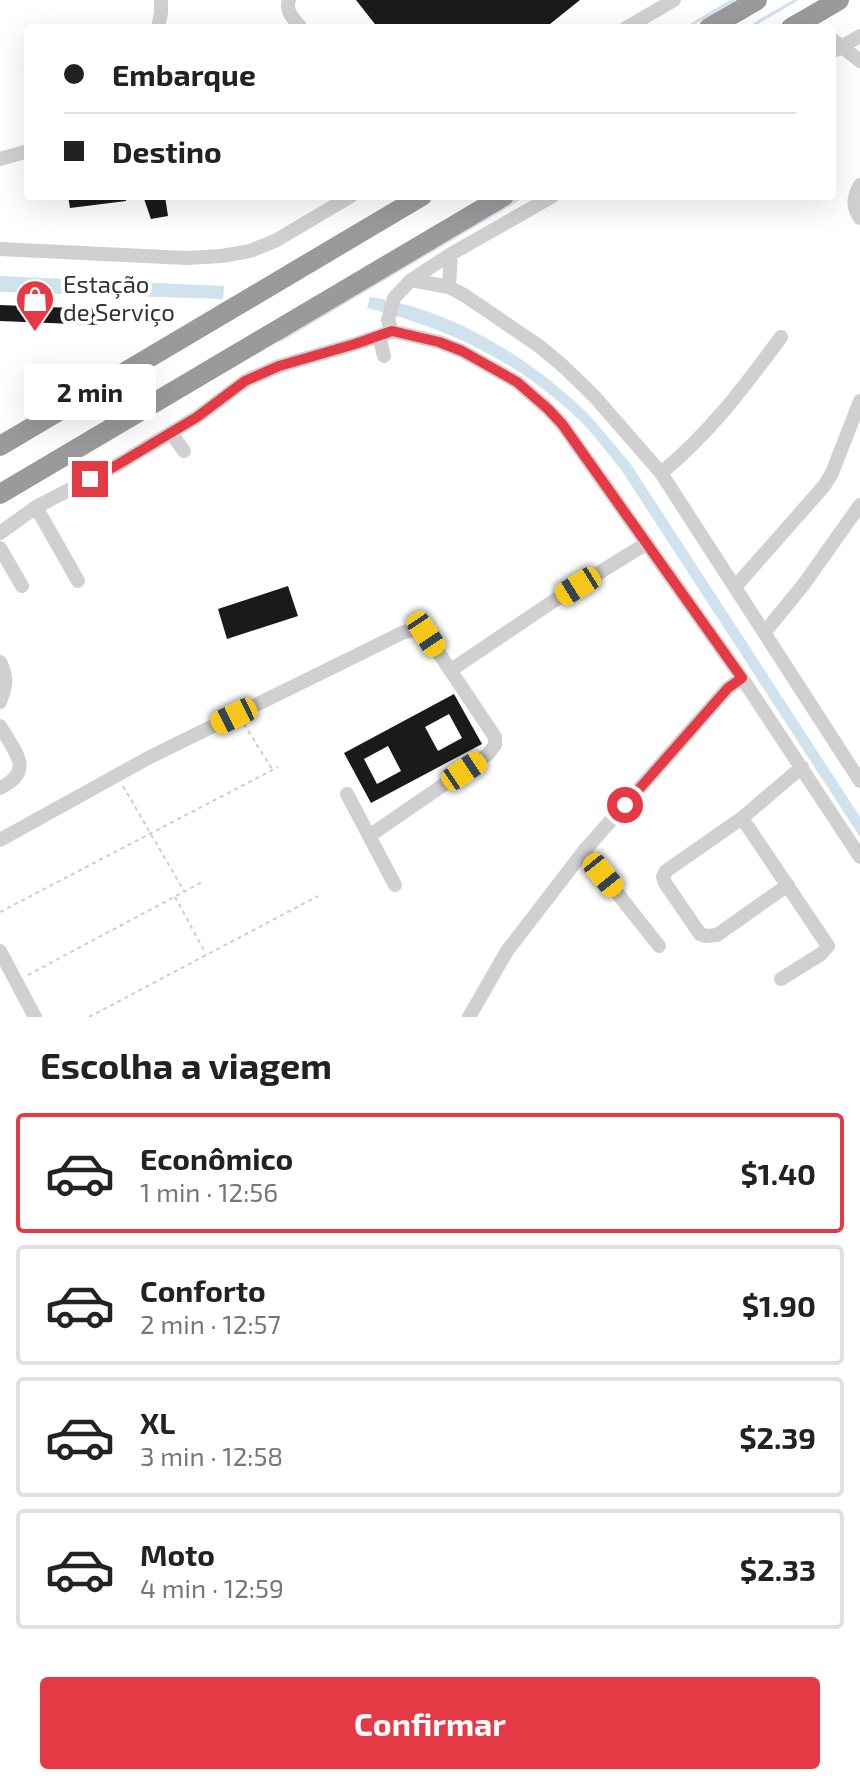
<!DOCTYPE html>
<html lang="pt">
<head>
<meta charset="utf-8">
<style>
  :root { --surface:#fff; --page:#f6f6f6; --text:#222; --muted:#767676; --line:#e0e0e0; --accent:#e63946 }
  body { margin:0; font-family:"Exo 2",sans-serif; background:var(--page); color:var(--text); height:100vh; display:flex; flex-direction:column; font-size:30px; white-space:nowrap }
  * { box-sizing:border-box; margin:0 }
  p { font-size:26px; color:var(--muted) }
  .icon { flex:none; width:44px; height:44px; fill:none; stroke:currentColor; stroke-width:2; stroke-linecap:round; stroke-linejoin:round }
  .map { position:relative; height:1017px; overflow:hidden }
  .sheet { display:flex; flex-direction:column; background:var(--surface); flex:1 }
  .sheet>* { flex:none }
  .top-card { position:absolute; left:24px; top:24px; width:812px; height:176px; border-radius:8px; box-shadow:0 8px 32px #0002; display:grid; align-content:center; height:176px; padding:0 40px; background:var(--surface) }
  .end { position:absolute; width:36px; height:36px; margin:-18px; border:10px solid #e63946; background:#fff; box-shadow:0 0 0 4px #fff }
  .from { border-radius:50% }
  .bubble { position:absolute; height:56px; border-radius:8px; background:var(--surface); box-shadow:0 8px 32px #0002; font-size:26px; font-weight:700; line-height:56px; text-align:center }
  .car { position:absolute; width:24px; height:48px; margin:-24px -12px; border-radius:10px; box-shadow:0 0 6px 2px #0007; background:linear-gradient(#f5c518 24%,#345 0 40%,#f5c518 0 76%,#345 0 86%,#f5c518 0) }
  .top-card b { display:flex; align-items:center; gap:28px; height:76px; font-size:30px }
  .top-card b+b { border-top:2px solid var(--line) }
  .top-card i { width:20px; height:20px; background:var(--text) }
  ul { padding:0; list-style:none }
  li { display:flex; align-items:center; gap:24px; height:120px; margin:0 16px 12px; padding:0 24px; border:4px solid var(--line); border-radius:8px }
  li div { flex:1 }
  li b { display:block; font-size:30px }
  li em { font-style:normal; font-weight:700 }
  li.active { border-color:var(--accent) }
  li>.icon { width:72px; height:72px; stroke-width:1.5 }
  h2 { padding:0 40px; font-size:36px; line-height:96px }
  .button { display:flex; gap:16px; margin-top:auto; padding:16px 40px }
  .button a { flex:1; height:92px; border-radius:8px; background:var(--accent); color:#fff; font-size:32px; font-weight:700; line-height:92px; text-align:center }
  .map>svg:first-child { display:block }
  .water { fill:#cfe2ee }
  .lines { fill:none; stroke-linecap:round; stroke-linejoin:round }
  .stream { stroke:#cfe2ee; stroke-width:3 }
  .building { fill:#1a1a1a; fill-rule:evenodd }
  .path { stroke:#cdcdcd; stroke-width:2; stroke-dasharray:4 4; stroke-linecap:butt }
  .minor { stroke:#d0d0d0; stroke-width:14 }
  .highway { stroke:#9a9a9a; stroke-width:20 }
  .route { stroke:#e63946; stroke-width:10 }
  .labels { text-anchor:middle; stroke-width:8; stroke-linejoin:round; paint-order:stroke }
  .poi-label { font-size:24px; fill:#333; stroke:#fff; text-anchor:start }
</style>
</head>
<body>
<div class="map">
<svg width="860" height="1017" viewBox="0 0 860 1017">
  <rect width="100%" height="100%" fill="#fff"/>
  <path class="water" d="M 0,276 L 224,286 L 223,299 L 0,292 Z
    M 370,297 C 451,309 527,356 585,411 C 601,427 615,446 630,463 L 860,817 L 860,837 L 622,471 C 608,454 594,434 578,419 C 519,362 446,327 367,308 Z"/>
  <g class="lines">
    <path class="stream" d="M 686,28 L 733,0
      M 748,28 L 796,0
      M 279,341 L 524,196"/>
  </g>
  <path class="building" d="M 356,0 L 580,0 L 545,28 L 378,28 Z
    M 68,196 L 126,196 L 126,201 L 70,208 Z
    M 143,196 L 165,196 L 168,216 L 151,219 Z
    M 0,305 L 98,309 L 98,325 L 0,321 Z
    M 288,586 L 298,616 L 227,639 L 218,609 Z
    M 454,694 L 482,744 L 371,803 L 344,753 ZM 449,714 L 462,738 L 438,751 L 425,727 ZM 388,746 L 401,771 L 377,784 L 364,759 Z"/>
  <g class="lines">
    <path class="path" d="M 244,724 L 272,769
      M 123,786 L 184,891
      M 175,897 L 206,954
      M 0,912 L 278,767
      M 28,975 L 204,881
      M 89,1017 L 318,896"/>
    <path class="minor" d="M 289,0 C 285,12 294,19 301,28
      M 158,28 L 161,13 L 161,0
      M 626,28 L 674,0
      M 832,39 L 860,61
      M 836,50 L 860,36
      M 0,159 L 28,151
      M 860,185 C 853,198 852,206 860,218
      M 0,249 L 186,258 L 222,256 L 250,251 L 275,241 L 351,196
      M 411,280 L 449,287 L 464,295 L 539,346 L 563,366 L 594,396 L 661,473 L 860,781
      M 449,287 L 451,254
      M 392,331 L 388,320 L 394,298 L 411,280 L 451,254 L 553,196
      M 379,336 L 384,356
      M 171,433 L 184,451
      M 661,473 C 708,435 745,386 781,337
      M 36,507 L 78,581
      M 0,533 L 36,507 L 117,465 L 197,417 L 245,381 L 279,366 L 355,344 L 392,331 L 439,342 L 462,351 L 517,382 L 548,409 L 562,424 L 742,678 L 860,857
      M 0,548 L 22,586
      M 735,587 L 824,486 L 832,473 L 860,401
      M 765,632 L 804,584 L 860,505
      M 0,662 C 8,678 6,686 0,702
      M 451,670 L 555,600 L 647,543
      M 0,726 C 14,751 36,771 0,788
      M 347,794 L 395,885
      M 742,818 L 828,946 L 821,954 L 781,979
      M 0,840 L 150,757 L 402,633 L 416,629 L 426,634 L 495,737 L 495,745 L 487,755 L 369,836
      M 584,851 L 659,946
      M 788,885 L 717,935 L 706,936 L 700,934 L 665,883 L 663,877 L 666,871 L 742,818 L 802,767
      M 0,951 L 35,1017
      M 469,1017 L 507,951 L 584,851 L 728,688 L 742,678"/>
    <path class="highway" d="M 709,28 L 757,0
      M 791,28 L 839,0
      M 0,446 L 422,196
      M 0,494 L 504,196"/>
  </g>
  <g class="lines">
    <path class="route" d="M 90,479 L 117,465 L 197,417 L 245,381 L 279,366 L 355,344 L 392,331 L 439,342 L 462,351 L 517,382 L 548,409 L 562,424 L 742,678 L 728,688 L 625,805"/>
  </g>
  <defs>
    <symbol id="shop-pin" viewBox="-11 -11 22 30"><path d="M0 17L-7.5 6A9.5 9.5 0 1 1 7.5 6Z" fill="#e63946" stroke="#fff"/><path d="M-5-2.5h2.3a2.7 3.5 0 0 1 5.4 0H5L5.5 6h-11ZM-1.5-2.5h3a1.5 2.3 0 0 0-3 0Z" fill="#fff"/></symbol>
  </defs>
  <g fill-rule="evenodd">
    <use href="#shop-pin" x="13" y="277" width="44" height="60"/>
  </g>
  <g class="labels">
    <g class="poi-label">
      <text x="63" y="293">Estação<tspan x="63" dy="28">de Serviço</tspan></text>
    </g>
  </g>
</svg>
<i class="end from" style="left:625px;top:805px"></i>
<i class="end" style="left:90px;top:479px"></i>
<div class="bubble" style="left:24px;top:364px;width:132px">2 min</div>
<i class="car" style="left:578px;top:586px;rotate:238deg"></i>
<i class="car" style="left:426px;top:634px;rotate:146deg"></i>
<i class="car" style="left:234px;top:716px;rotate:244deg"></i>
<i class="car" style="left:464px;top:771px;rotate:56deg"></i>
<i class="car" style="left:603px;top:875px;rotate:141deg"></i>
<div class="top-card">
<b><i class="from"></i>Embarque</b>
<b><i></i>Destino</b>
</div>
</div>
<section class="sheet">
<h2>Escolha a viagem</h2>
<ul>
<li class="active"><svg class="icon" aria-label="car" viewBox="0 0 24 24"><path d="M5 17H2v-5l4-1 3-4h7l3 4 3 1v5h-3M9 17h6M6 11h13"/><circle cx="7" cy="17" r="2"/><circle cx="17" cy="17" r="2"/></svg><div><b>Econômico</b><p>1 min · 12:56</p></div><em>$1.40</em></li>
<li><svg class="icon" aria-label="car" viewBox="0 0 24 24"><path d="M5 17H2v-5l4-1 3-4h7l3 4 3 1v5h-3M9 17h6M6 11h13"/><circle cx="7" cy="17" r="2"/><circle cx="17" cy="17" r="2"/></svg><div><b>Conforto</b><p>2 min · 12:57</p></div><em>$1.90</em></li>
<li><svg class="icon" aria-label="car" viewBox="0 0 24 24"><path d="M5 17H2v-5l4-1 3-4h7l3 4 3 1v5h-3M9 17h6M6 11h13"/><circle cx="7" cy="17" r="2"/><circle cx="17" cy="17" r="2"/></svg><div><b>XL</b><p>3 min · 12:58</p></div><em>$2.39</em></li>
<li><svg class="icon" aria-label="car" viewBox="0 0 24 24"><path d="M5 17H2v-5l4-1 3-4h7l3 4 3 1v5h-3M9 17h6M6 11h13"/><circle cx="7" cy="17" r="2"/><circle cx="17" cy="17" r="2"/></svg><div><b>Moto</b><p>4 min · 12:59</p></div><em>$2.33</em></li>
</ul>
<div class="button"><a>Confirmar</a></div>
</section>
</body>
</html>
